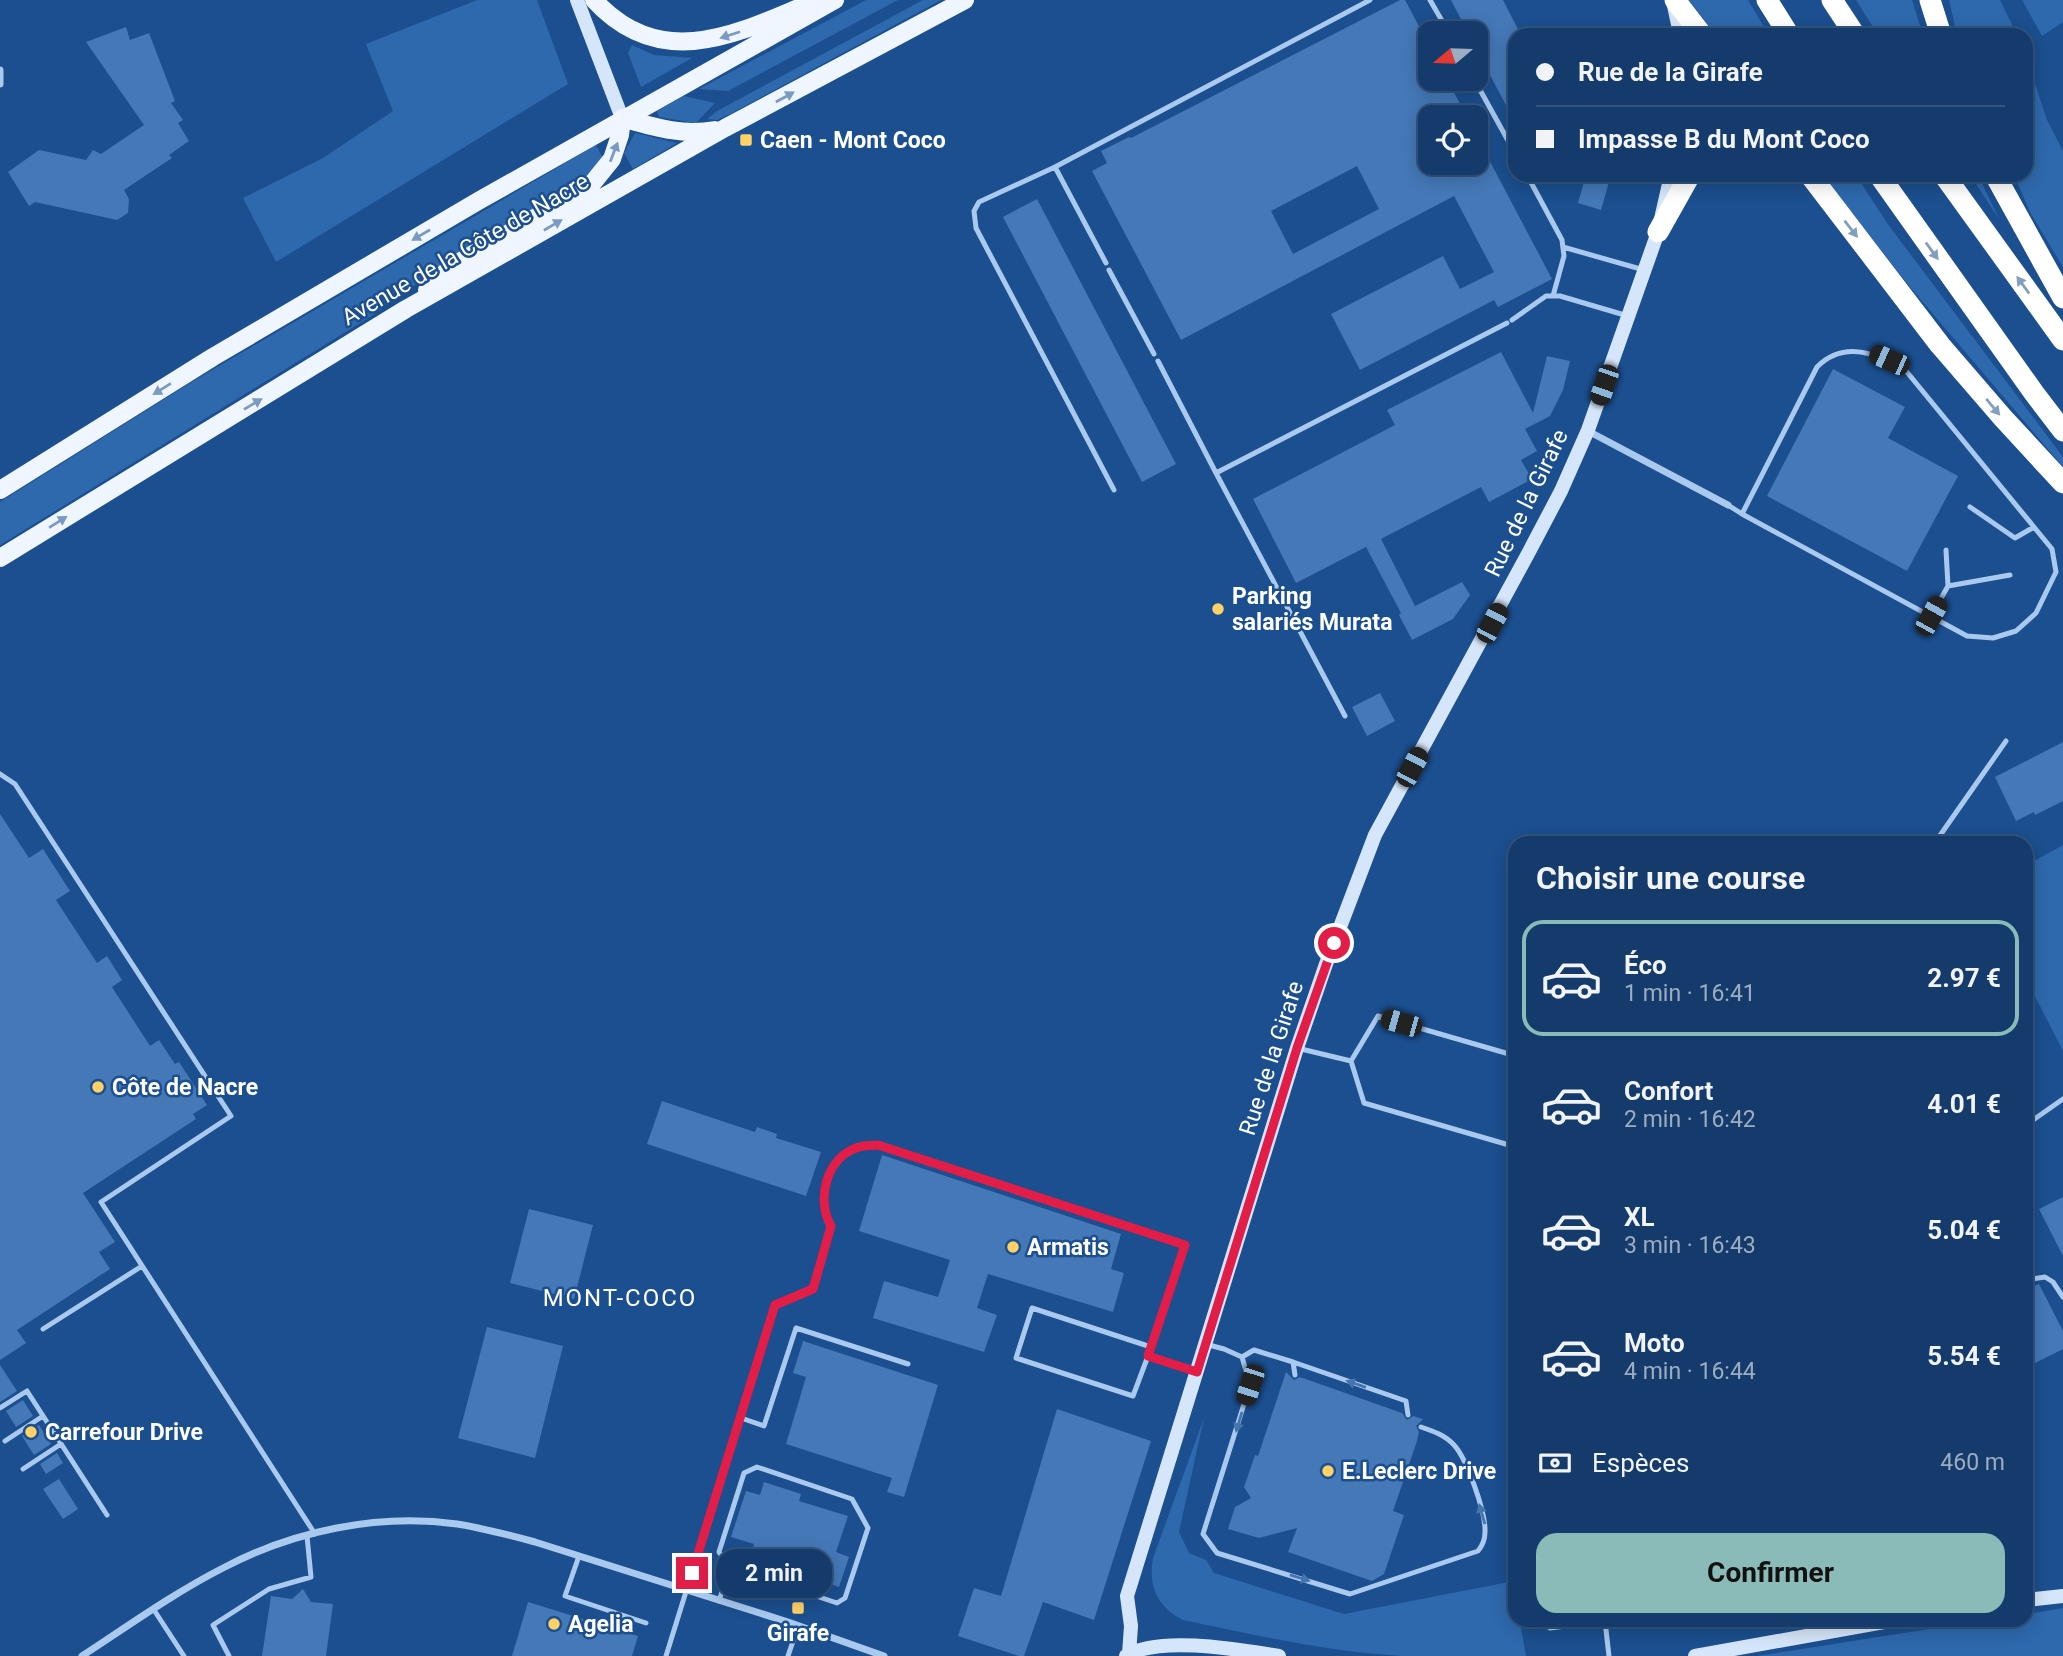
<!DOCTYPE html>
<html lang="fr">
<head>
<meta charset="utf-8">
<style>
  :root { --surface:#143b6b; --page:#1d4271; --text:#f1f3f6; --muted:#9dadc1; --line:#33557e; --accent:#8bbbb9 }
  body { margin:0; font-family:Roboto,sans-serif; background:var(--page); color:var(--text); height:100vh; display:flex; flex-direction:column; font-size:26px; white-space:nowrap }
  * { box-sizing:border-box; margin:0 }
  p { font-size:23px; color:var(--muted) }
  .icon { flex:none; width:38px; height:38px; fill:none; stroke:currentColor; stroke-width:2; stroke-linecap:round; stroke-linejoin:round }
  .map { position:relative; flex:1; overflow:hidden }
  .panel { position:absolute; left:1508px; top:836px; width:525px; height:791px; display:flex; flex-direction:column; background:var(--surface); border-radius:21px; box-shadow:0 4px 18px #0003,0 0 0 2px var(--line) }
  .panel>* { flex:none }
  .hud { position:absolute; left:1508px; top:28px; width:525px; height:154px; border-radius:21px; box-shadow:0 4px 18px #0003,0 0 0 2px var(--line); display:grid; align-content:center; height:154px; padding:0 28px; background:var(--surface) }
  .needle { width:46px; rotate:251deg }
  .buttons { position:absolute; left:1418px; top:21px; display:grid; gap:14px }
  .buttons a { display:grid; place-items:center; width:70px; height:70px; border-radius:14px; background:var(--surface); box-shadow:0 4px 18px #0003,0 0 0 2px var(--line); font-size:35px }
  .end { position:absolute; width:32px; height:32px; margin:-16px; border:9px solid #e11d48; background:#fff; box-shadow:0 0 0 4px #fff }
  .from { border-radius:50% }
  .bubble { position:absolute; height:49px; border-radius:21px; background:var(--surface); box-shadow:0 4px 18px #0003,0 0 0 2px var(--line); font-size:23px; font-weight:700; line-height:49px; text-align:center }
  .car { position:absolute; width:21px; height:42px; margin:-21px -10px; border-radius:9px; box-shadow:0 0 5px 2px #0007; background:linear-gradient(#222 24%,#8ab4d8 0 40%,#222 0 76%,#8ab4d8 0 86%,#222 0) }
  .hud b { display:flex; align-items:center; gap:24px; height:66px; font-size:26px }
  .hud b+b { border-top:2px solid var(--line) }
  .hud i { width:18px; height:18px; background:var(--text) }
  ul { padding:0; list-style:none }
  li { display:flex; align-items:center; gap:21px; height:116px; margin:0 14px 10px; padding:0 14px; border:4px solid transparent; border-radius:21px }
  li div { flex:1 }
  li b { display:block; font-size:26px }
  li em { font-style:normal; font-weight:700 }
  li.selected { border-color:var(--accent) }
  li>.icon { width:63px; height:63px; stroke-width:1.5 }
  h2 { padding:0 28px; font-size:32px; line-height:84px }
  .pay { display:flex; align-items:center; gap:18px; height:77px; padding:0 28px; font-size:26px }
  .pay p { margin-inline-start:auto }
  .cta { display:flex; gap:14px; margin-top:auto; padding:14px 28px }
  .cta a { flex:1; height:80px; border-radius:21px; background:var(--accent); color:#111; font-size:28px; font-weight:700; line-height:80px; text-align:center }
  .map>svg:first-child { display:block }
  .green { fill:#2e69ad }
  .building { fill:#4478b7; fill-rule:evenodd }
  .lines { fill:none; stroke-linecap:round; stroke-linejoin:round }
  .lane { stroke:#a9c9ee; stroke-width:5 }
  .street { stroke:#a9c9ee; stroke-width:7 }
  .secondary { stroke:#d6e6fa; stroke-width:14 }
  .primary { stroke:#f0f6ff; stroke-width:18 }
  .highway { stroke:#fff; stroke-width:21 }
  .oneway { fill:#7b9ac1 }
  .oneway2 { fill:#829ec1 }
  .oneway3 { fill:#4674ac }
  .route { stroke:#e11d48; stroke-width:9 }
  .poi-dot { fill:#ffd166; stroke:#1b4f8f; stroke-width:2.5 }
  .labels { text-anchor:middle; stroke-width:5; stroke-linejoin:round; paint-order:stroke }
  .poi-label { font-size:23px; font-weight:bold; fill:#fff; stroke:#1b4f8f; text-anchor:start }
  .street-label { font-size:23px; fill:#fff; stroke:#1b4f8f }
  .neighbourhood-label { font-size:24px; letter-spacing:2px; fill:#fff; stroke:#1b4f8f }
</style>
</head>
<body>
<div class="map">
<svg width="2063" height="1656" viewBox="0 0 2063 1656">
  <rect width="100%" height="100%" fill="#1b4f8f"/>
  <path class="green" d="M 477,0 L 537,0 L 568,84 L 276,262 L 243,198 L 323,158 L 393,111 L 366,44 Z
    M 866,0 L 898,0 L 728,91 L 699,89 Z
    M 923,0 L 941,0 L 730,114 L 717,120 L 707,119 L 717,111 Z
    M 1689,0 L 1748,0 L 1769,35 L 1716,35 Z
    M 1856,0 L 1912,0 L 1923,35 L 1878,35 Z
    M 1949,0 L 2000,0 L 2017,35 L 1957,35 Z
    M 2022,0 L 2063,0 L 2063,22 L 2042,36 Z
    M 632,45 L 654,55 L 692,58 L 641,87 L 628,53 Z
    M 2027,59 L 2047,120 L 2063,151 L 2063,267 L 2030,212 L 2014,175 L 2026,175 Z
    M 684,96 L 715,103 L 696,123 L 659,117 L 657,111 Z
    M 635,133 L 677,143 L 633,169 L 624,153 Z
    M 596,145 L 605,162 L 586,181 L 432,273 L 370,317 L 0,545 L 0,502 L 195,380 Z
    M 1823,175 L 1856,175 L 1887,223 L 2063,457 L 2063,467 L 1905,281 Z
    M 1970,175 L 1978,175 L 1999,219 Z
    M 2063,845 L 2063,1051 L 2027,981 L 2027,865 Z
    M 1204,1418 L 1179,1532 L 1189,1553 L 1206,1560 L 1214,1573 L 1344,1614 L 1514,1581 L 1516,1620 L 1520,1621 L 1526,1656 C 1485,1656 1443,1656 1402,1656 C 1328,1652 1255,1635 1183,1620 C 1157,1607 1148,1586 1153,1558 Z
    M 2063,1608 L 2063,1656 L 1757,1656 L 1980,1621 L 2026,1620 L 2027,1614 Z"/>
  <path class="building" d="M 1400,0 L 1405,0 L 1430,47 L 1430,79 L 1447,79 L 1467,117 L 1430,117 L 1430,163 L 1475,163 L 1475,133 L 1552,279 L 1498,307 L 1494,300 L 1360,370 L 1331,314 L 1443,256 L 1460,289 L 1494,272 L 1454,196 L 1181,340 L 1092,171 L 1107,163 L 1101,151 L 1129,137 L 1131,138 ZM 1357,166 L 1379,209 L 1293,254 L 1271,211 Z
    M 1451,0 L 1503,0 L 1521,35 L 1516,35 L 1516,124 L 1475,47 L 1475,33 L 1468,33 Z
    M 126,27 L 130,40 L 149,33 L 175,101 L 171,103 L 183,120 L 178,123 L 189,141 L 169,155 L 172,158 L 124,190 L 129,199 L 128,213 L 117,220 L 35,202 L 29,206 L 8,172 L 39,150 L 86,160 L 93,150 L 101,154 L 144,125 L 86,42 Z
    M 1586,175 L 1611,175 L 1601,210 L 1578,203 Z
    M 1037,199 L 1176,464 L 1142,482 L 1003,217 Z
    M 1501,352 L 1533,413 L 1547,356 L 1570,361 L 1563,390 L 1550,416 L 1525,429 L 1537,451 L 1521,460 L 1532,479 L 1489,502 L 1481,487 L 1381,539 L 1415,606 L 1462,582 L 1470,595 L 1453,619 L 1412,640 L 1399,615 L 1401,613 L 1366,547 L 1296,583 L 1253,499 L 1395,425 L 1387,410 Z
    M 1833,369 L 1905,407 L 1888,438 L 1958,476 L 1907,571 L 1767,496 Z
    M 1380,693 L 1395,721 L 1367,736 L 1352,707 Z
    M 2063,742 L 2063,801 L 2035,815 L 2034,812 L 2016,821 L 1995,777 Z
    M 0,814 L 29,858 L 43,849 L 70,891 L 56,900 L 97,963 L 107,956 L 122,980 L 112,987 L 150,1046 L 159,1040 L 175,1064 L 179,1062 L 207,1105 L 193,1114 L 196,1119 L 83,1193 L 115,1242 L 99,1252 L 110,1269 L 17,1330 L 26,1343 L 0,1360 Z
    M 662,1101 L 755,1132 L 757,1127 L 777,1134 L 776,1138 L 821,1152 L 806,1196 L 647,1144 Z
    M 882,1155 L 1121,1234 L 1111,1269 L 1124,1273 L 1113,1312 L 988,1274 L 977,1308 L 997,1315 L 984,1352 L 873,1318 L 884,1281 L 938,1297 L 950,1260 L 859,1231 Z
    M 2063,1197 L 2063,1256 L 2039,1209 Z
    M 529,1209 L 593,1225 L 574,1299 L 510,1283 Z
    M 2039,1284 L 2063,1331 L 2063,1349 L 2033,1364 L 2026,1353 L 2026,1290 Z
    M 487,1327 L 563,1346 L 535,1458 L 458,1438 Z
    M 803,1341 L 938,1385 L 904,1497 L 887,1492 L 892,1478 L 786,1444 L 806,1377 L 793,1373 Z
    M 0,1365 L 17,1391 L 0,1402 Z
    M 1286,1372 L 1294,1380 L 1300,1377 L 1402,1413 L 1407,1420 L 1413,1416 L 1423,1419 L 1416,1426 L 1419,1432 L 1417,1441 L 1393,1511 L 1404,1515 L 1384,1574 L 1372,1581 L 1288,1552 L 1297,1528 L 1259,1538 L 1228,1529 L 1235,1507 L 1251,1498 L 1244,1487 L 1255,1455 L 1258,1456 Z
    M 23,1400 L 33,1416 L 16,1427 L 6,1411 Z
    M 1057,1409 L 1151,1441 L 1094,1620 L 1043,1602 L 1024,1656 L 1019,1656 L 958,1636 L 974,1588 L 1001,1596 Z
    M 39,1425 L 51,1444 L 34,1455 L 22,1436 Z
    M 57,1453 L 63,1463 L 46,1474 L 40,1464 Z
    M 59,1479 L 78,1509 L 63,1519 L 43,1489 Z
    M 764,1482 L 801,1494 L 799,1501 L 848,1516 L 836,1552 L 849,1557 L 839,1587 L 810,1577 L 812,1571 L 752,1552 L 754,1544 L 731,1537 L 746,1491 L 760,1495 Z
    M 303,1589 L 311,1602 L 333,1604 L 326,1656 L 262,1656 L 271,1596 L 292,1599 Z
    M 528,1602 L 638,1636 L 632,1656 L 512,1656 Z"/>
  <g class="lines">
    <path class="lane" d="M 1430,0 L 1449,33
      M 1474,79 L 1516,155
      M 1055,167 L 979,202 L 974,211 L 976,228 L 1114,490
      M 1527,175 L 1562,240 L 1564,256 L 1553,296
      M 1563,247 L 1644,270
      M 1106,263 L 1055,167 L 1370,0
      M 1109,270 L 1154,354
      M 1512,320 L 1546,296 L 1560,296 L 1628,316
      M 1158,361 L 1216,473
      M 1728,505 L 1742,514 L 1967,636 L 1993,638 L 2016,631 L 2036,613 L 2056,572 L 2052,549 L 1902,366 C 1873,353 1843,341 1817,367 L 1742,514
      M 1970,507 L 2015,538 L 2034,527
      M 1946,550 L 1948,586 L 2010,575
      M 1931,616 L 1948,586
      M 1345,716 L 1216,473 L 1507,323
      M 0,774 L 15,784 L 231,1116 L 101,1202 L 315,1534
      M 1934,844 L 2006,741
      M 1297,1048 L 1351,1061
      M 1516,1056 L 1378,1016 L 1351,1061 L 1364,1103 L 1516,1147
      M 2026,1125 L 2063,1099
      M 2026,1280 L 2045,1277 L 2053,1282 L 2063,1297
      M 43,1329 L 142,1266
      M 1205,1344 L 1224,1349 L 1242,1357 L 1250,1385 L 1203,1534 L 1217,1553 L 1350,1594 L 1478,1551 C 1483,1545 1485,1540 1485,1532 C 1486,1513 1467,1459 1454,1445 C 1445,1435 1433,1431 1421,1427
      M 1148,1356 L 1133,1396 L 1016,1358 L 1032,1308 L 1151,1347
      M 1242,1357 L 1254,1350 L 1293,1362 L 1295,1375
      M 1293,1362 L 1406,1401 L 1408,1415
      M 0,1408 L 27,1391 L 107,1515
      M 741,1418 L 764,1426 L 796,1328 L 908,1364
      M 1516,1437 L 1513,1438 L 1516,1452
      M 5,1441 L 43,1416
      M 23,1469 L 61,1444
      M 579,1556 L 565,1596 L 646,1623
      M 2026,1589 L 2027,1600
      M 719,1601 L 730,1567 L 837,1603 L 845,1598 L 868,1528 L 852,1499 L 757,1467 L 744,1473 L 719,1552 L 730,1567
      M 154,1610 L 184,1656
      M 1544,1620 L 1550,1628 L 1605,1621 L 1609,1656
      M 229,1656 L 213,1625 L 269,1589 L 311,1577 L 307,1536
      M 666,1656 L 775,1305 L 813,1289 L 831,1226 C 816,1200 826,1159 856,1148 C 863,1145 871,1146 878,1145 L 1185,1245 L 1148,1356 L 1194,1371
      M 788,1656 L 798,1626"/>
    <path class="street" d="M 0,70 L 0,84
      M 1588,431 L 1728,505
      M 82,1656 C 128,1626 174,1593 223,1568 C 293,1531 378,1513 457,1524 C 483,1528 509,1535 535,1542 L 788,1622 L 884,1656"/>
    <path class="secondary" d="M 577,0 L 622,118
      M 1673,1 L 1679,29 L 1683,35
      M 2026,1600 L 2063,1596
      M 1129,1654 L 1131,1626 L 1127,1596 L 1297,1048 L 1326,964 L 1375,835 L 1530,550 L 1561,491 L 1588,430 L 1658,232 L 1671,175
      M 1126,1656 C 1159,1635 1241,1650 1279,1656
      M 1695,1656 L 1895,1620"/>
    <path class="primary" d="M 594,0 C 660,72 735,35 810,3
      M 622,118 C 654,127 682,136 715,130
      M 427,290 L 451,267 L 591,185 L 612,159 L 620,135 L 622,118
      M 0,490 L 213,357 L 480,200 L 835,0
      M 0,558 L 406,309 L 725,128 L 965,0"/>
    <path class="highway" d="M 1675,0 L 1702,35
      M 1767,0 L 1789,35
      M 1832,0 L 1855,35
      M 1930,0 L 1941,35
      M 1810,175 L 1940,345 L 2003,418 L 2063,483
      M 1879,175 L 2034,393 L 2063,431
      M 1944,175 L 2063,340
      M 1995,175 L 2063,298
      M 1658,232 L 1690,175"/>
  </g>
  <defs><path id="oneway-solid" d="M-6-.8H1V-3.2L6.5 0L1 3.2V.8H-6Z" transform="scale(1.75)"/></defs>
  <g class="oneway">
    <use href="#oneway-solid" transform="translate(730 35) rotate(162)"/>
    <use href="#oneway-solid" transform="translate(785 97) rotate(-29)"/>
    <use href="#oneway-solid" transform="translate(614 152) rotate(-69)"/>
    <use href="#oneway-solid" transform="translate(553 225) rotate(-30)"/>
    <use href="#oneway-solid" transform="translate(421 235) rotate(150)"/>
    <use href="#oneway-solid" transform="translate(162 389) rotate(148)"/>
    <use href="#oneway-solid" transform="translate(253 404) rotate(-31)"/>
    <use href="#oneway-solid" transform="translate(58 522) rotate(-32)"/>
  </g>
  <g class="oneway2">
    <use href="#oneway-solid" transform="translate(1851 229) rotate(52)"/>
    <use href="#oneway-solid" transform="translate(1932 251) rotate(54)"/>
    <use href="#oneway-solid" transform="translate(2023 285) rotate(-126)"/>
    <use href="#oneway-solid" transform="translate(1993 407) rotate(50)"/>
  </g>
  <g class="oneway3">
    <use href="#oneway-solid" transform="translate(1356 1384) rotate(-161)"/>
    <use href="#oneway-solid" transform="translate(1239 1422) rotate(107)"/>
    <use href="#oneway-solid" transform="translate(1482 1514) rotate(-106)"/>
    <use href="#oneway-solid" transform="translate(1300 1578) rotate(17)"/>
  </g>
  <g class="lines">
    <path class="route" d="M 692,1573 L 775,1305 L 813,1289 L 831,1226 C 816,1200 826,1159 856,1148 C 863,1145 871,1146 878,1145 L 1185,1245 L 1148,1356 L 1197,1372 L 1297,1048 L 1334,943"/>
  </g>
  <g class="poi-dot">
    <rect x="739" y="133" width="14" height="14" rx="3.5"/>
    <circle cx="1218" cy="609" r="7"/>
    <circle cx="98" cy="1087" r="7"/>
    <circle cx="1013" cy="1247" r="7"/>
    <circle cx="31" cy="1432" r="7"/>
    <circle cx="1328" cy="1471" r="7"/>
    <rect x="791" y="1601" width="14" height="14" rx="3.5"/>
    <circle cx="554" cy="1624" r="7"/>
  </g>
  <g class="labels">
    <g class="poi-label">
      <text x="760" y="148">Caen - Mont Coco</text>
      <text x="1232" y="604">Parking<tspan x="1232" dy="26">salariés Murata</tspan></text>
      <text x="112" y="1095">Côte de Nacre</text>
      <text x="1027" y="1255">Armatis</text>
      <text x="45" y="1440">Carrefour Drive</text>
      <text x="1342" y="1479">E.Leclerc Drive</text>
      <text x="568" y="1632">Agelia</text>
      <text x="798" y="1641" text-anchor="middle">Girafe</text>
    </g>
    <g class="street-label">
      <text transform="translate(465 249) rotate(-30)" y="8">Avenue de la Côte de Nacre</text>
      <text transform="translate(1526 503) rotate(-64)" y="8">Rue de la Girafe</text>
      <text transform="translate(1271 1058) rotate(-72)" y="8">Rue de la Girafe</text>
    </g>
    <g class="neighbourhood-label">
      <text x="620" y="1306">MONT-COCO</text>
    </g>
  </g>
</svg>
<div class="buttons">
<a><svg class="needle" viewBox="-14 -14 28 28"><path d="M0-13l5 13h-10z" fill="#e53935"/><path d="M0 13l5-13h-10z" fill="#9dadc1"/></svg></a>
<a><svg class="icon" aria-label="locate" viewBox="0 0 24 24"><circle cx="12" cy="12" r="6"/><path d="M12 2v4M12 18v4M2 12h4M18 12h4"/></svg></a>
</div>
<i class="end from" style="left:1334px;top:943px"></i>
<i class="end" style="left:692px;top:1573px"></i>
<div class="bubble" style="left:716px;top:1549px;width:116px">2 min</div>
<i class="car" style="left:1889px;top:360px;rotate:294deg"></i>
<i class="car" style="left:1604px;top:385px;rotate:199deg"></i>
<i class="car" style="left:1931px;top:616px;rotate:29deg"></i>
<i class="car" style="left:1492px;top:623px;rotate:28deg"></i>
<i class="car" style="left:1412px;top:767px;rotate:28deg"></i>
<i class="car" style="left:1401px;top:1023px;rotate:286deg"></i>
<i class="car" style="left:1250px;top:1385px;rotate:198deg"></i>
<div class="hud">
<b><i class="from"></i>Rue de la Girafe</b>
<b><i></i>Impasse B du Mont Coco</b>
</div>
<section class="panel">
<h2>Choisir une course</h2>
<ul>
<li class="selected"><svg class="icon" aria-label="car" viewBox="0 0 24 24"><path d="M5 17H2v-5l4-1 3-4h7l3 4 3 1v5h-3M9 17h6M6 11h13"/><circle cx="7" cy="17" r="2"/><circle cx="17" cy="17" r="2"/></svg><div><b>Éco</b><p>1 min · 16:41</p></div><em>2.97 €</em></li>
<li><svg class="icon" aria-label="car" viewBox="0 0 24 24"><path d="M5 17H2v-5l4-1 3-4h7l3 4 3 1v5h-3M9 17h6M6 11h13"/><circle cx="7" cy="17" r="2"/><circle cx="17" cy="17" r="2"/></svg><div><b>Confort</b><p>2 min · 16:42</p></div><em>4.01 €</em></li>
<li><svg class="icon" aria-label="car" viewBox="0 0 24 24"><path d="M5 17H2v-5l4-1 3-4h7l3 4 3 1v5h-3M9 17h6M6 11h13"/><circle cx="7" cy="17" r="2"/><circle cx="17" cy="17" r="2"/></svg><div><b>XL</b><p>3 min · 16:43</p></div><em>5.04 €</em></li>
<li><svg class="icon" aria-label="car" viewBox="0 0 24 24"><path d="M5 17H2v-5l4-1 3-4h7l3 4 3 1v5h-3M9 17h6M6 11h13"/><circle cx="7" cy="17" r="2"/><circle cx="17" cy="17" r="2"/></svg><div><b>Moto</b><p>4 min · 16:44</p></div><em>5.54 €</em></li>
</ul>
<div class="pay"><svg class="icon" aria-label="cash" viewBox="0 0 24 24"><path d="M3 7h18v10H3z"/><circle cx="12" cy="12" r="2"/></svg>Espèces<p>460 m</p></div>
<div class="cta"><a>Confirmer</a></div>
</section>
</div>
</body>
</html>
